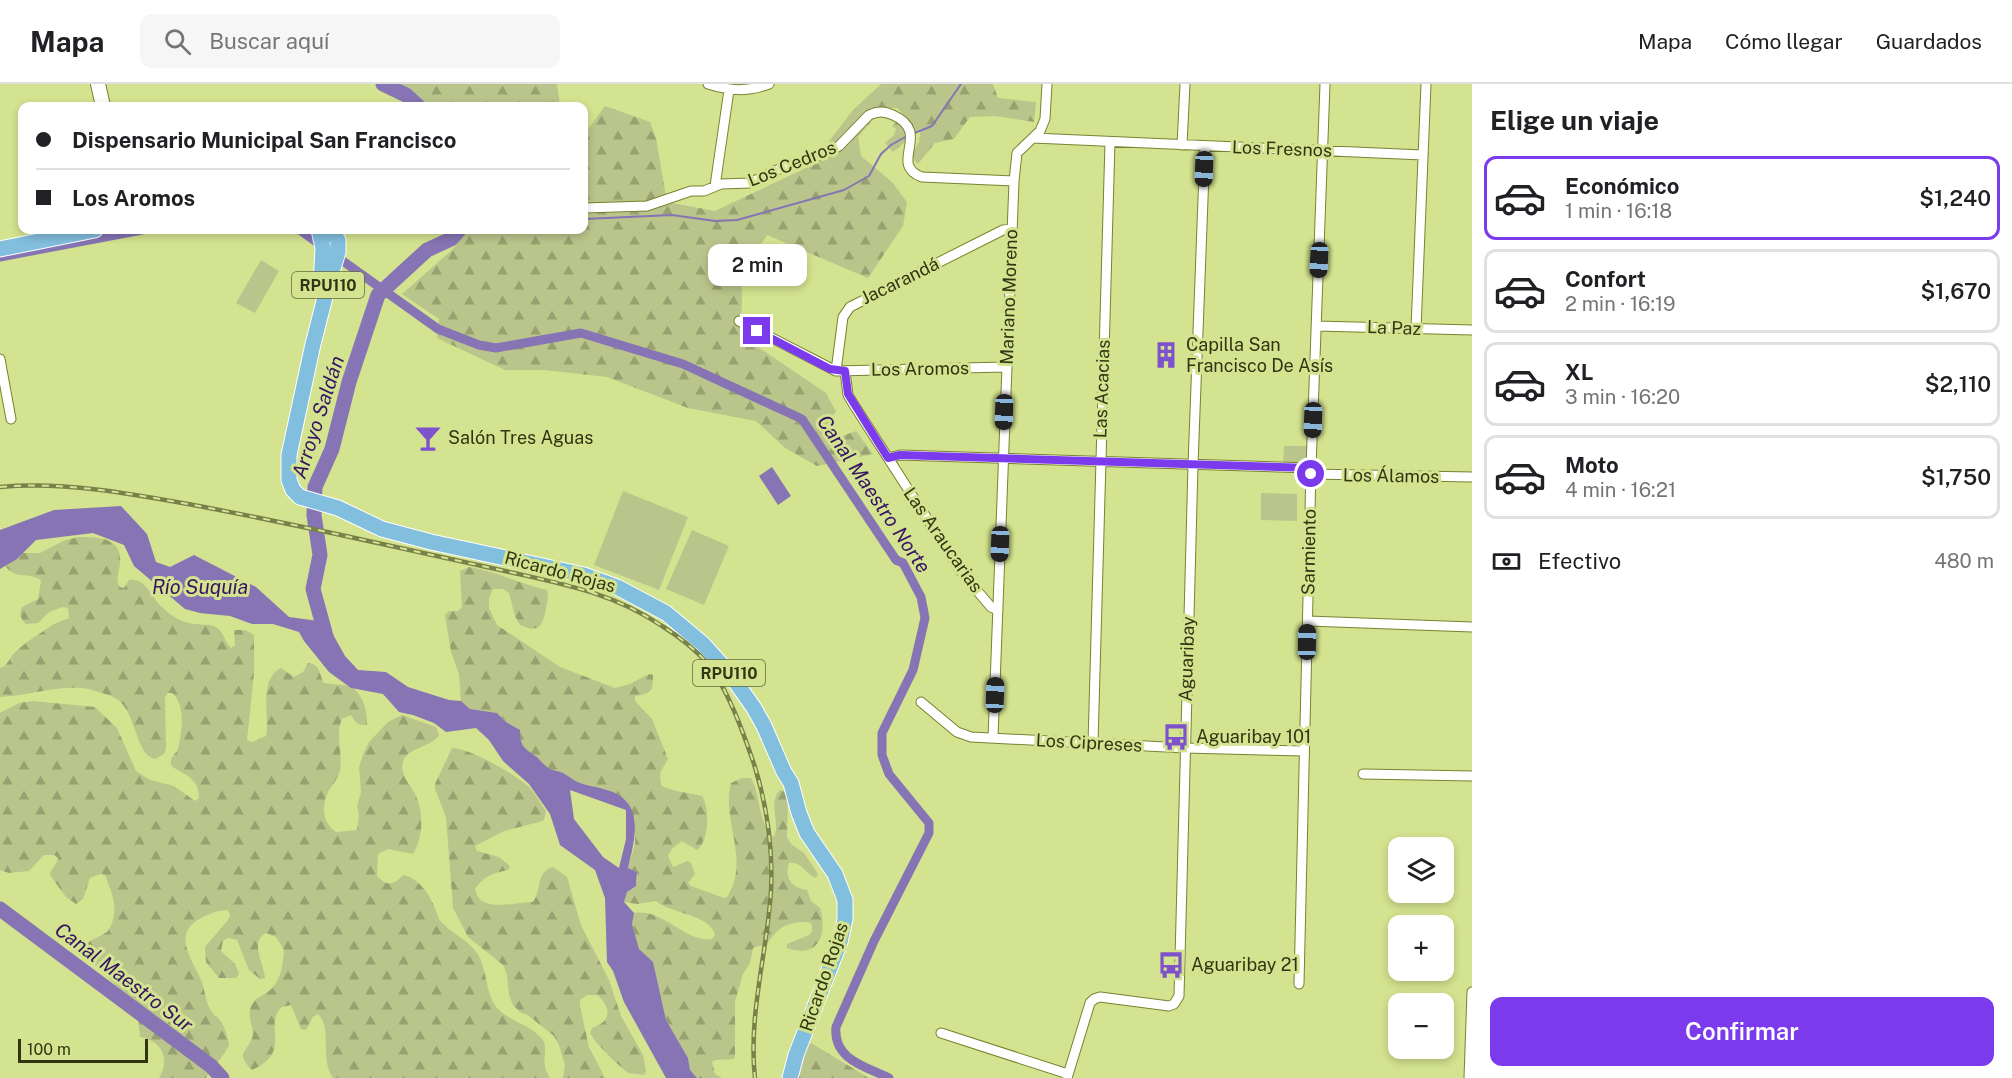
<!DOCTYPE html>
<html lang="es">
<head>
<meta charset="utf-8">
<style>
  :root { --surface:#fff; --page:#f6f6f6; --text:#202124; --muted:#757577; --line:#e0e0e0; --accent:#7c3aed }
  body { margin:0; font-family:"Public Sans",sans-serif; background:var(--page); color:var(--text); height:100vh; display:flex; flex-direction:column; font-size:22px; white-space:nowrap }
  * { box-sizing:border-box; margin:0 }
  p { font-size:20px; color:var(--muted) }
  .icon { flex:none; width:33px; height:33px; fill:none; stroke:currentColor; stroke-width:2; stroke-linecap:round; stroke-linejoin:round }
  .map { position:relative; flex:1; overflow:hidden }
  .drawer { display:flex; flex-direction:column; background:var(--surface); width:540px }
  .drawer>* { flex:none }
  .guide { position:absolute; left:18px; top:18px; width:570px; height:132px; border-radius:12px; box-shadow:0 3px 9px #0003; display:grid; align-content:center; height:132px; padding:0 18px; background:var(--surface) }
  .tools { position:absolute; left:1388px; top:753px; display:grid; gap:12px }
  .tools a { display:grid; place-items:center; width:66px; height:66px; border-radius:12px; background:var(--surface); box-shadow:0 3px 9px #0003; font-size:30px }
  .scale { position:absolute; left:18px; bottom:15px; width:130px; box-sizing:border-box; padding-left:6px; border:3px solid #303613; border-top:0; font-size:16px; line-height:21px; white-space:nowrap; color:#303613; -webkit-text-stroke:4px #d4e38f; paint-order:stroke }
  .end { position:absolute; width:27px; height:27px; margin:-14px; border:8px solid #7c3aed; background:#fff; box-shadow:0 0 0 3px #fff }
  .from { border-radius:50% }
  .bubble { position:absolute; height:42px; border-radius:12px; background:var(--surface); box-shadow:0 3px 9px #0003; font-size:20px; font-weight:600; line-height:42px; text-align:center }
  .car { position:absolute; width:18px; height:36px; margin:-18px -9px; border-radius:8px; box-shadow:0 0 4px 2px #0007; background:linear-gradient(#222 24%,#8ab4d8 0 40%,#222 0 76%,#8ab4d8 0 86%,#222 0) }
  .guide b { display:flex; align-items:center; gap:21px; height:57px; font-size:22px }
  .guide b+b { border-top:2px solid var(--line) }
  .guide i { width:15px; height:15px; background:var(--text) }
  ul { padding:0; list-style:none }
  li { display:flex; align-items:center; gap:18px; height:84px; margin:0 12px 9px; padding:0 6px; border:3px solid var(--line); border-radius:12px }
  li div { flex:1 }
  li b { display:block; font-size:22px }
  li em { font-style:normal; font-weight:600 }
  li.on { border-color:var(--accent) }
  li>.icon { width:54px; height:54px; stroke-width:1.5 }
  h2 { padding:0 18px; font-size:27px; line-height:72px }
  .pay { display:flex; align-items:center; gap:15px; height:66px; padding:0 18px; font-size:22px }
  .pay p { margin-inline-start:auto }
  .action { display:flex; gap:12px; margin-top:auto; padding:12px 18px }
  .action a { flex:1; height:69px; border-radius:12px; background:var(--accent); color:#fff; font-size:24px; font-weight:600; line-height:69px; text-align:center }
  header { display:flex; align-items:center; gap:36px; box-sizing:border-box; height:84px; padding:0 30px; background:var(--surface); border-bottom:2px solid var(--line) }
  header strong { font-size:28px }
  nav { display:flex; gap:33px; margin-inline-start:auto; font-size:21px }
  .search { width:420px; height:54px; background:var(--page); display:flex; align-items:center; gap:15px; box-sizing:border-box; padding:0 21px; border-radius:12px; color:var(--muted); font-size:22px }
  main { display:flex; flex:1; min-height:0 }
  .map>svg:first-child { display:block }
  .forest { fill:url(#forest-firs) }
  .park { fill:#bac58b }
  .water { fill:#8674b4; fill-rule:evenodd }
  .lines { fill:none; stroke-linecap:round; stroke-linejoin:round }
  .stream { stroke:#8674b4; stroke-width:2 }
  .canal { stroke:#8674b4; stroke-width:9 }
  .river { stroke:#8674b4; stroke-width:15 }
  .street-casing { stroke:#778330; stroke-width:11 }
  .secondary-casing { stroke:#778330; stroke-width:16 }
  .primary-casing { stroke:#fff; stroke-width:17 }
  .street { stroke:#fff; stroke-width:9 }
  .secondary { stroke:#fff; stroke-width:14 }
  .primary { stroke:#82bedd; stroke-width:15 }
  .rail-casing { stroke:#778149; stroke-width:4.5 }
  .rail { stroke:#d4e38f; stroke-width:2; stroke-dasharray:7; stroke-linecap:butt }
  .route { stroke:#7c3aed; stroke-width:8 }
  .labels { text-anchor:middle; stroke-width:6; stroke-linejoin:round; paint-order:stroke }
  .shield { fill:#d4e38f; stroke:#616a38; stroke-width:1.5 }
  .shield-label { font-size:16px; font-weight:bold; fill:#303613 }
  .street-label { font-size:18px; fill:#303613; stroke:#d4e38f }
  .poi-label { font-size:18px; fill:#303613; stroke:#d4e38f; text-anchor:start }
  .water-label { font-size:20px; font-style:italic; fill:#351462; stroke:#d4e38f }
</style>
</head>
<body>
<header>
<strong>Mapa</strong>
<div class="search"><svg class="icon" aria-label="search" viewBox="0 0 24 24"><circle cx="10" cy="10" r="6"/><path d="M15 15l6 6"/></svg>Buscar aquí</div>
<nav><a>Mapa</a><a>Cómo llegar</a><a>Guardados</a></nav>
</header>
<main>
<div class="map">
<svg width="1472" height="994" viewBox="0 0 1472 994">
  <defs>
    <pattern id="forest-firs" width="22" height="20" patternUnits="userSpaceOnUse" patternTransform="scale(1.5)"><rect width="22" height="20" fill="#bac58b"/><path d="M5 1l3.5 6h-7zM16 11l3.5 6h-7z" fill="#98a170"/></pattern>
  </defs>
  <rect width="100%" height="100%" fill="#d4e38f"/>
  <path class="forest" d="M 390,0 L 557,0 L 560,22 L 428,22 Z
    M 881,0 L 993,0 L 998,14 L 1036,18 L 1034,38 L 995,32 L 970,33 L 954,55 L 935,59 L 918,80 L 911,72 L 919,58 L 921,44 L 893,68 L 885,59 L 894,51 L 896,45 L 892,42 L 904,31 L 897,24 L 883,24 L 858,53 L 861,72 L 892,98 L 907,118 L 903,142 L 868,194 L 767,151 L 757,166 L 741,160 L 742,219 L 740,251 L 826,309 L 836,328 L 828,336 L 837,354 L 856,347 L 873,370 L 817,382 L 785,364 L 756,337 L 688,324 L 607,293 L 544,286 L 505,286 L 437,254 L 439,235 L 402,210 L 452,166 L 467,146 L 584,146 L 584,51 L 605,22 L 650,38 L 656,54 L 667,118 L 715,127 L 810,82 L 853,26 Z
    M 78,453 C 98,453 123,453 120,480 C 119,489 115,495 120,503 L 124,504 L 129,496 C 147,494 151,514 163,524 C 173,533 182,539 196,540 C 202,541 209,540 214,542 C 224,546 224,558 231,564 L 235,561 L 234,546 L 245,546 L 254,551 L 254,589 L 247,656 L 252,658 L 266,652 C 270,632 258,595 281,584 L 294,593 L 303,588 L 308,579 C 321,580 319,591 324,599 C 332,601 342,600 349,602 C 363,608 368,629 367,641 C 358,642 355,638 351,631 L 342,635 C 335,650 343,669 340,686 C 339,693 333,700 329,706 C 321,721 322,738 336,748 L 357,746 L 359,731 L 357,722 L 361,708 L 359,683 L 364,668 L 369,658 L 388,638 L 402,631 L 436,643 L 439,651 C 431,664 407,663 403,678 C 399,690 411,701 416,712 C 424,730 423,753 413,770 L 388,765 L 378,770 L 377,792 C 387,803 394,801 403,791 C 417,793 429,809 434,822 C 436,826 437,831 439,835 C 450,850 469,855 479,872 C 487,888 486,910 497,924 C 510,938 530,940 542,955 C 548,962 543,973 545,982 C 545,986 548,990 550,994 L 333,994 C 319,974 333,945 318,930 L 313,933 L 306,946 L 301,945 L 291,921 L 282,923 C 262,941 294,967 252,986 C 234,968 248,969 253,951 C 253,941 247,932 251,922 C 254,914 263,912 269,907 C 281,898 283,880 284,866 L 276,853 L 266,849 C 249,858 264,879 265,894 L 260,895 L 249,886 L 237,856 L 228,854 L 223,857 L 221,867 L 235,880 L 239,890 L 236,894 L 219,894 L 206,878 L 205,863 L 228,836 L 230,831 L 228,826 C 218,826 209,830 201,834 C 171,850 192,875 202,898 C 205,908 206,920 212,928 C 217,935 214,929 219,935 C 224,940 228,954 229,961 C 229,964 210,989 206,994 L 159,994 C 171,975 162,957 140,953 L 137,922 L 92,878 C 80,853 92,859 108,847 C 120,827 113,812 105,791 L 100,790 L 90,794 L 83,815 L 76,820 L 66,813 L 50,791 C 51,784 57,781 58,774 L 54,771 L 44,771 L 29,787 L 9,789 L 0,786 L 0,629 L 19,619 L 33,617 L 95,623 L 117,644 L 136,687 L 150,696 L 174,702 L 195,717 L 199,714 C 199,685 167,689 171,676 C 172,671 177,669 178,664 C 182,648 186,620 172,609 L 168,609 L 165,613 L 166,665 L 164,670 L 155,675 C 133,670 138,622 111,612 C 102,609 89,604 80,604 C 56,602 25,612 0,613 L 0,584 L 5,582 L 14,569 L 27,558 L 54,540 L 69,534 L 68,524 L 63,523 L 49,528 L 38,539 L 26,540 C 21,536 19,530 22,523 L 38,515 L 41,496 C 27,487 18,497 5,482 L 18,469 L 40,469 L 63,457 Z
    M 469,483 C 496,487 520,500 547,506 C 549,513 547,518 546,525 C 542,544 538,549 520,541 L 515,532 L 509,509 L 503,505 L 493,505 L 489,514 L 489,524 L 497,541 L 560,583 L 615,604 L 630,600 L 649,590 L 653,591 C 653,609 651,609 635,612 L 635,617 L 652,635 L 668,675 L 660,689 L 661,701 C 668,707 691,709 702,712 C 710,724 709,757 697,766 L 682,757 L 672,765 L 668,772 L 673,783 L 688,777 L 691,779 L 695,790 L 688,799 L 691,802 L 724,814 L 727,813 C 751,776 721,737 731,699 L 742,694 L 751,694 C 761,712 758,740 774,753 C 781,738 767,720 780,706 L 788,708 L 787,753 L 791,760 L 804,769 L 818,790 L 816,794 C 805,790 802,777 789,779 C 784,794 792,804 807,806 L 811,817 L 820,824 C 828,851 818,875 787,864 L 787,860 L 809,851 L 812,848 L 812,840 L 808,838 C 787,838 778,843 767,860 L 753,864 L 750,879 L 743,890 L 735,918 L 735,971 L 734,975 L 715,976 L 712,978 L 715,990 L 722,994 L 697,994 L 690,986 L 688,974 L 666,936 L 653,879 L 639,865 L 632,840 L 634,829 C 664,824 683,858 712,855 L 715,851 C 710,830 671,830 656,817 L 637,820 L 624,818 C 625,814 625,811 627,808 C 634,798 639,804 637,788 L 628,784 L 635,760 L 635,734 L 609,706 L 579,699 L 570,694 L 566,690 L 548,685 L 538,674 L 524,666 L 520,655 L 519,646 L 506,638 L 497,629 L 470,625 L 461,617 L 459,590 L 451,568 L 445,531 L 449,527 L 458,527 L 462,523 L 460,487 Z
    M 452,664 C 470,664 516,691 529,703 C 536,710 540,719 546,727 L 544,736 L 539,738 L 504,747 L 475,762 L 477,767 L 499,773 L 510,782 L 508,786 C 493,789 484,792 475,805 C 479,830 516,818 533,818 C 542,806 536,787 553,783 L 567,793 L 581,841 L 609,896 L 621,932 L 643,971 L 646,987 L 644,991 L 628,989 L 612,975 L 596,958 L 590,949 L 592,944 C 612,937 611,925 598,911 L 587,911 L 580,916 L 580,922 L 589,963 L 605,994 L 563,994 L 565,981 L 559,961 L 554,952 L 529,932 L 520,928 L 513,921 L 509,911 L 507,891 L 503,881 L 468,853 L 453,824 L 446,733 L 435,705 L 435,700 Z
    M 811,959 L 869,994 L 794,994 L 803,964 Z"/>
  <path class="park" d="M 261,176 L 279,187 L 255,229 L 236,219 Z
    M 1284,362 L 1308,362 L 1307,382 L 1283,381 Z
    M 623,407 L 688,433 L 659,506 L 594,481 Z
    M 1261,409 L 1297,410 L 1297,437 L 1261,436 Z
    M 692,446 L 729,462 L 704,521 L 666,505 Z"/>
  <path class="water" d="M 772,383 L 791,412 L 778,421 L 759,392 Z
    M 121,422 L 147,450 L 156,478 L 170,483 L 194,471 L 256,503 L 289,533 L 326,538 L 345,572 L 358,586 L 386,588 L 408,603 L 449,616 L 461,617 L 470,625 L 497,629 L 506,638 L 520,646 C 520,664 525,664 538,674 C 541,677 544,681 548,684 C 553,687 560,687 565,690 C 570,693 574,697 580,699 C 589,702 598,703 607,706 C 646,718 635,754 628,784 L 637,788 L 636,802 L 627,808 L 624,818 L 634,829 L 632,840 L 639,865 L 653,878 L 666,936 L 688,974 L 690,986 L 697,994 L 666,994 L 624,918 L 613,887 L 607,878 L 605,814 L 595,786 L 560,761 L 550,730 L 529,700 L 503,677 L 489,656 L 476,644 L 446,648 L 434,639 L 413,631 L 399,628 L 383,610 L 351,604 L 329,588 L 304,557 L 299,548 L 273,540 L 252,540 L 230,532 L 200,529 L 185,525 L 134,482 L 124,461 L 93,449 L 36,456 L 17,475 L 0,485 L 0,446 L 54,426 ZM 570,706 L 626,726 L 626,755 L 619,784 L 603,773 L 574,735 Z"/>
  <g class="lines">
    <path class="stream" d="M 912,50 L 932,42 L 961,0
      M 584,135 L 672,131 L 715,137 L 737,136 L 844,106 L 869,92 L 881,70 L 891,61 L 907,52
      M 483,146 L 501,146"/>
    <path class="canal" d="M 300,146 L 322,162
      M 333,170 L 438,245 L 479,261 L 496,264 L 581,249 L 683,280 L 802,335 L 896,476 L 903,479 L 921,513 L 925,534 L 913,586 L 882,649 L 882,671 L 889,690 L 929,739 L 929,749 L 874,857 L 836,943 C 833,975 864,982 889,994
      M 0,173 L 142,146"/>
    <path class="river" d="M 383,0 L 406,11 L 418,22
      M 327,556 L 313,505 L 320,471 L 314,431 L 315,403 L 332,365 L 349,298 L 378,211 L 427,166 L 451,155 L 459,146
      M 0,825 L 211,982 L 222,994"/>
    <defs>
      <path id="street" d="M 708,0 C 730,7 747,8 769,0
        M 1033,54 L 1423,71
        M 1182,61 L 1185,0
        M 715,102 L 729,6
        M 584,124 L 647,122 L 691,107 L 704,107 L 721,100 L 750,99 L 774,87 L 831,67 L 839,62 L 869,31 C 878,27 884,27 893,31 C 933,49 887,80 922,93 L 1014,97
        M 739,237 L 836,287 L 1006,283
        M 1316,242 L 1472,246
        M 1416,245 L 1426,0
        M 0,275 L 11,335
        M 836,287 L 843,233 L 850,223 L 1003,146 L 1012,145
        M 845,287 L 848,311 L 854,321 L 962,489 L 991,523 L 998,526
        M 888,374 L 900,371 L 1311,384
        M 1311,390 L 1472,393
        M 1308,537 L 1472,543
        M 921,618 L 957,648 L 971,653 L 1185,664 L 1304,667
        M 993,654 L 1014,97 L 1017,69 L 1040,47 L 1045,35 L 1047,0
        M 1093,659 L 1110,58
        M 1363,690 L 1472,692
        M 1299,900 L 1311,384 L 1325,0
        M 941,949 L 1068,990
        M 1067,994 L 1090,919 L 1094,915 L 1100,913 L 1169,922 L 1174,920 L 1179,912 L 1193,381 L 1205,62
        M 1469,994 L 1472,908"/>
      <path id="secondary" d="M 98,0 L 103,22"/>
      <path id="primary" d="M 319,146 L 323,164 L 321,202
        M 329,146 L 338,156 L 338,168 L 330,194 L 313,260 L 289,371 L 289,396 L 293,406 L 300,413 L 338,424 L 382,445 L 431,458 L 584,491 L 617,503 L 666,529 L 703,560 L 730,590 L 754,624 L 764,642 L 784,688 L 791,699 L 799,729 L 807,749 L 835,790 L 845,816 L 845,835 L 840,858 L 796,971 L 790,994
        M 0,165 L 95,146"/>
    </defs>
    <use href="#street" class="street-casing"/>
    <use href="#secondary" class="secondary-casing"/>
    <use href="#primary" class="primary-casing"/>
    <use href="#street" class="street"/>
    <use href="#secondary" class="secondary"/>
    <use href="#primary" class="primary"/>
    <defs>
      <path id="rail" d="M 0,403 C 68,397 138,411 204,423 C 271,436 338,450 405,465 C 441,473 478,481 514,489 C 568,501 614,510 662,542 C 678,552 695,565 707,579 C 728,605 743,648 754,680 C 767,721 773,765 771,807 C 767,870 748,931 755,994"/>
    </defs>
    <use href="#rail" class="rail-casing"/>
    <use href="#rail" class="rail"/>
  </g>
  <g class="lines">
    <path class="route" d="M 757,247 L 830,285 L 845,287 L 848,310 L 888,374 L 900,371 L 1311,384 L 1311,390"/>
  </g>
  <defs>
    <symbol id="building-bare" viewBox="-9 -9 18 18"><path d="M-4-6H4V6H1V3H-1V6H-4ZM-2.5-4.3h1.7v1.8h-1.7ZM.8-4.3h1.7v1.8H.8ZM-2.5-1h1.7V.8h-1.7ZM.8-1h1.7V.8H.8Z" fill="#7e52cb" stroke="#d4e38f" stroke-width="2.5" paint-order="stroke"/></symbol>
    <symbol id="bar-bare" viewBox="-9 -9 18 18"><path d="M-6-5H6L.8 .8V4.5H3.5V6h-7V4.5H-.8V.8Z" fill="#7e52cb" stroke="#d4e38f" stroke-width="2.5" paint-order="stroke"/></symbol>
    <symbol id="bus-bare" viewBox="-9 -9 18 18"><path d="M-5-6H5V4H4V6H2V4H-2V6H-4V4H-5ZM-3.5-4V0h7V-4ZM-3.5 1.2v1.5H-2V1.2ZM2 1.2v1.5H3.5V1.2Z" fill="#7e52cb" stroke="#d4e38f" stroke-width="2.5" paint-order="stroke"/></symbol>
  </defs>
  <g fill-rule="evenodd">
    <use href="#building-bare" x="1147" y="252" width="38" height="38"/>
    <use href="#bar-bare" x="409" y="335" width="38" height="38"/>
    <use href="#bus-bare" x="1157" y="634" width="38" height="38"/>
    <use href="#bus-bare" x="1152" y="862" width="38" height="38"/>
  </g>
  <g class="labels">
    <g class="shield">
      <rect x="292" y="188" width="72" height="26" rx="4.5"/>
      <rect x="693" y="576" width="72" height="26" rx="4.5"/>
    </g>
    <g class="shield-label">
      <text x="328" y="207">RPU110</text>
      <text x="729" y="595">RPU110</text>
    </g>
    <g class="street-label">
      <text transform="translate(1282 65) rotate(2)" y="6">Los Fresnos</text>
      <text transform="translate(792 80) rotate(-22)" y="6">Los Cedros</text>
      <text transform="translate(900 197) rotate(-26)" y="6">Jacarandá</text>
      <text transform="translate(1009 213) rotate(-88)" y="6">Mariano Moreno</text>
      <text transform="translate(1394 244) rotate(2)" y="6">La Paz</text>
      <text transform="translate(920 285) rotate(-1)" y="6">Los Aromos</text>
      <text transform="translate(1102 305) rotate(-88)" y="6">Las Acacias</text>
      <text transform="translate(1391 392) rotate(1)" y="6">Los Álamos</text>
      <text transform="translate(943 456) rotate(55)" y="6">Las Araucarias</text>
      <text transform="translate(1309 468) rotate(-89)" y="6">Sarmiento</text>
      <text transform="translate(560 488) rotate(15)" y="6">Ricardo Rojas</text>
      <text transform="translate(1187 575) rotate(-88)" y="6">Aguaribay</text>
      <text transform="translate(1089 659) rotate(3)" y="6">Los Cipreses</text>
      <text transform="translate(824 893) rotate(-71)" y="6">Ricardo Rojas</text>
    </g>
    <g class="poi-label">
      <text x="1186" y="267">Capilla San<tspan x="1186" dy="21">Francisco De Asís</tspan></text>
      <text x="448" y="360">Salón Tres Aguas</text>
      <text x="1196" y="659">Aguaribay 101</text>
      <text x="1191" y="887">Aguaribay 21</text>
    </g>
    <g class="water-label">
      <text transform="translate(318 333) rotate(-72)" y="7">Arroyo Saldán</text>
      <text transform="translate(874 410) rotate(56)" y="7">Canal Maestro Norte</text>
      <text x="200" y="510">Río Suquía</text>
      <text transform="translate(124 893) rotate(37)" y="7">Canal Maestro Sur</text>
    </g>
  </g>
</svg>
<div class="tools">
<a><svg class="icon" aria-label="layers" viewBox="0 0 24 24"><path d="M12 4l9 5-9 5-9-5zM3 14l9 5 9-5"/></svg></a>
<a>+</a>
<a>−</a>
</div>
<div class="scale">100 m</div>
<i class="end from" style="left:1311px;top:390px"></i>
<i class="end" style="left:757px;top:247px"></i>
<div class="bubble" style="left:708px;top:160px;width:99px">2 min</div>
<i class="car" style="left:1204px;top:85px;rotate:182deg"></i>
<i class="car" style="left:1319px;top:176px;rotate:183deg"></i>
<i class="car" style="left:1004px;top:328px;rotate:182deg"></i>
<i class="car" style="left:1313px;top:336px;rotate:182deg"></i>
<i class="car" style="left:1000px;top:460px;rotate:182deg"></i>
<i class="car" style="left:1307px;top:558px;rotate:1deg"></i>
<i class="car" style="left:995px;top:611px;rotate:2deg"></i>
<div class="guide">
<b><i class="from"></i>Dispensario Municipal San Francisco</b>
<b><i></i>Los Aromos</b>
</div>
</div>
<section class="drawer">
<h2>Elige un viaje</h2>
<ul>
<li class="on"><svg class="icon" aria-label="car" viewBox="0 0 24 24"><path d="M5 17H2v-5l4-1 3-4h7l3 4 3 1v5h-3M9 17h6M6 11h13"/><circle cx="7" cy="17" r="2"/><circle cx="17" cy="17" r="2"/></svg><div><b>Económico</b><p>1 min · 16:18</p></div><em>$1,240</em></li>
<li><svg class="icon" aria-label="car" viewBox="0 0 24 24"><path d="M5 17H2v-5l4-1 3-4h7l3 4 3 1v5h-3M9 17h6M6 11h13"/><circle cx="7" cy="17" r="2"/><circle cx="17" cy="17" r="2"/></svg><div><b>Confort</b><p>2 min · 16:19</p></div><em>$1,670</em></li>
<li><svg class="icon" aria-label="car" viewBox="0 0 24 24"><path d="M5 17H2v-5l4-1 3-4h7l3 4 3 1v5h-3M9 17h6M6 11h13"/><circle cx="7" cy="17" r="2"/><circle cx="17" cy="17" r="2"/></svg><div><b>XL</b><p>3 min · 16:20</p></div><em>$2,110</em></li>
<li><svg class="icon" aria-label="car" viewBox="0 0 24 24"><path d="M5 17H2v-5l4-1 3-4h7l3 4 3 1v5h-3M9 17h6M6 11h13"/><circle cx="7" cy="17" r="2"/><circle cx="17" cy="17" r="2"/></svg><div><b>Moto</b><p>4 min · 16:21</p></div><em>$1,750</em></li>
</ul>
<div class="pay"><svg class="icon" aria-label="cash" viewBox="0 0 24 24"><path d="M3 7h18v10H3z"/><circle cx="12" cy="12" r="2"/></svg>Efectivo<p>480 m</p></div>
<div class="action"><a>Confirmar</a></div>
</section>
</main>
</body>
</html>
